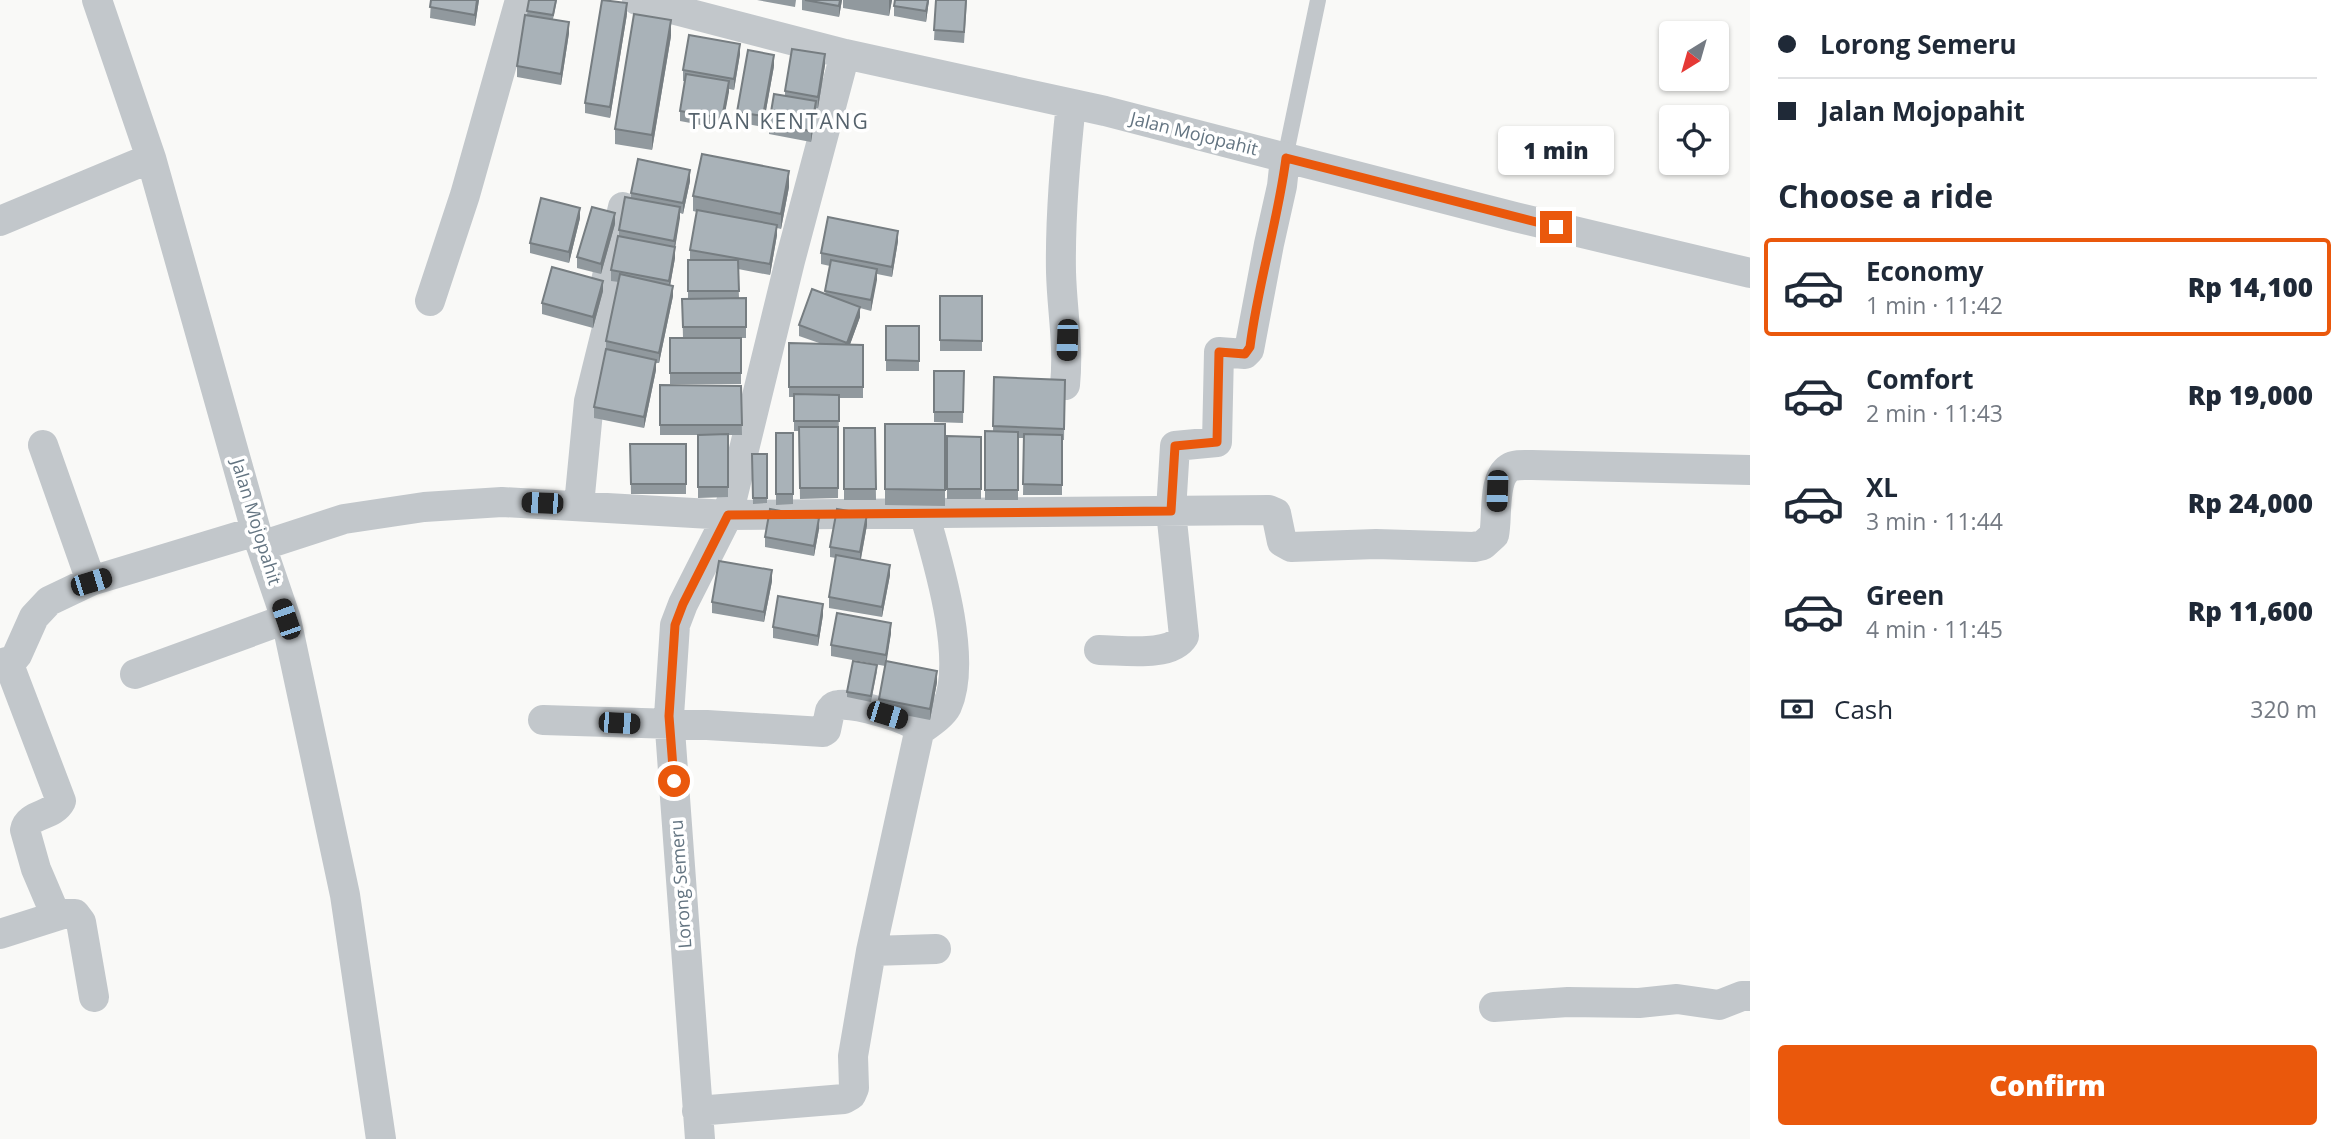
<!DOCTYPE html>
<html lang="en">
<head>
<meta charset="utf-8">
<style>
  :root { --surface:#fff; --page:#f6f6f7; --text:#1f2937; --muted:#747a83; --line:#e0e1e3; --accent:#ea580c }
  body { margin:0; font-family:"Open Sans",sans-serif; background:var(--page); color:var(--text); height:100vh; display:flex; flex-direction:column; font-size:26px; white-space:nowrap }
  * { box-sizing:border-box; margin:0 }
  p { font-size:23px; color:var(--muted) }
  .icon { flex:none; width:38px; height:38px; fill:none; stroke:currentColor; stroke-width:2; stroke-linecap:round; stroke-linejoin:round }
  .map { position:relative; flex:1; overflow:hidden }
  .panel { display:flex; flex-direction:column; background:var(--surface); width:595px }
  .panel>* { flex:none }
  .guide { display:grid; align-content:center; height:154px; padding:0 28px; background:var(--surface) }
  .needle { width:46px; rotate:217deg }
  .fabs { position:absolute; left:1659px; top:21px; display:grid; gap:14px }
  .fabs a { display:grid; place-items:center; width:70px; height:70px; border-radius:7px; background:var(--surface); box-shadow:0 2px 5px #0004; font-size:35px }
  .end { position:absolute; width:32px; height:32px; margin:-16px; border:9px solid #ea580c; background:#fff; box-shadow:0 0 0 4px #fff }
  .from { border-radius:50% }
  .bubble { position:absolute; height:49px; border-radius:7px; background:var(--surface); box-shadow:0 2px 5px #0004; font-size:23px; font-weight:800; line-height:49px; text-align:center }
  .car { position:absolute; width:21px; height:42px; margin:-21px -10px; border-radius:9px; box-shadow:0 0 5px 2px #0007; background:linear-gradient(#222 24%,#8ab4d8 0 40%,#222 0 76%,#8ab4d8 0 86%,#222 0) }
  .guide b { display:flex; align-items:center; gap:24px; height:66px; font-size:26px }
  .guide b+b { border-top:2px solid var(--line) }
  .guide i { width:18px; height:18px; background:var(--text) }
  ul { padding:0; list-style:none }
  li { display:flex; align-items:center; gap:21px; height:98px; margin:0 14px 10px; padding:0 14px; border:4px solid transparent; border-radius:7px }
  li div { flex:1 }
  li b { display:block; font-size:26px }
  li em { font-style:normal; font-weight:800 }
  li.active { border-color:var(--accent) }
  li>.icon { width:63px; height:63px; stroke-width:1.5 }
  h2 { padding:0 28px; font-size:32px; line-height:84px }
  .pay { display:flex; align-items:center; gap:18px; height:77px; padding:0 28px; font-size:26px }
  .pay p { margin-inline-start:auto }
  .primary-button { display:flex; gap:14px; margin-top:auto; padding:14px 28px }
  .primary-button a { flex:1; height:80px; border-radius:7px; background:var(--accent); color:#fff; font-size:28px; font-weight:800; line-height:80px; text-align:center }
  main { display:flex; flex:1; min-height:0 }
  .map>svg:first-child { display:block }
  .lines { fill:none; stroke-linecap:round; stroke-linejoin:round }
  .lane { stroke:#c2c7cb; stroke-width:16 }
  .street { stroke:#c2c7cb; stroke-width:30 }
  .wall { fill:#91999e }
  .shaded-wall { fill:#767d81 }
  .building { fill:#a9b2b8; stroke:#767d81; stroke-width:2 }
  .route { stroke:#ea580c; stroke-width:9 }
  .labels { text-anchor:middle; stroke-width:7; stroke-linejoin:round; paint-order:stroke }
  .street-label { font-size:18px; fill:#647582; stroke:#fff }
  .quarter-label { font-size:21px; letter-spacing:2px; fill:#56636d; stroke:#fff }
</style>
</head>
<body>
<main>
<div class="map">
<svg width="1750" height="1139" viewBox="0 0 1750 1139">
  <rect width="100%" height="100%" fill="#f9f9f7"/>
  <g class="lines">
    <path class="lane" d="M 1285,158 L 1318,0"/>
    <path class="street" d="M 97,0 L 151,158 L 256,531 L 286,619 L 345,895 L 381,1139
      M 637,0 L 845,54 L 1105,111 L 1515,217 L 1750,273
      M 0,221 L 151,158
      M 430,301 L 465,195 L 520,0
      M 1065,385 C 1069,346 1062,310 1061,272 C 1060,216 1065,159 1071,104
      M 43,445 L 91,581
      M 579,505 L 589,401 L 615,296 L 606,281 L 623,207
      M 261,546 L 344,519 L 424,507 L 502,502 L 728,515 L 1269,510 L 1276,513 L 1282,542 L 1291,547 L 1376,544 L 1474,547 L 1483,545 L 1494,535 C 1498,518 1492,479 1509,468 C 1515,464 1525,465 1532,465 L 1750,470
      M 1099,650 C 1123,650 1171,658 1184,636 L 1171,511 L 1175,446 L 1217,442 L 1219,352 L 1245,354 L 1249,350 L 1269,244 L 1282,186 L 1285,158
      M 8,662 L 61,801 C 53,817 28,813 25,830 L 36,869 L 56,916
      M 0,664 L 13,660 L 17,655 L 34,617 L 49,601 L 91,581 L 256,531
      M 135,674 L 286,619
      M 543,720 L 707,725 L 823,732 L 826,730 L 830,711 C 833,707 833,705 839,705 C 855,703 905,717 917,727 L 918,737 L 871,951 L 853,1056 L 854,1088 L 851,1095 L 844,1099 L 697,1111
      M 918,732 C 927,725 942,716 947,706 C 968,659 938,562 924,513
      M 0,934 L 63,914 L 75,914 L 81,922 L 94,997
      M 871,951 L 936,949
      M 1494,1007 L 1568,1002 L 1639,1003 L 1677,999 L 1719,1005 L 1742,996 L 1750,996
      M 700,1139 L 669,716 L 675,625 L 683,604 L 728,515 L 790,261 L 845,54"/>
  </g>
  <path class="wall" d="M 431,0 L 479,0 L 475,26 L 430,18 Z
    M 529,0 L 557,0 L 553,19 L 569,33 L 561,85 L 517,77 L 517,66 L 527,15 Z
    M 757,0 L 796,0 L 795,7 Z
    M 802,0 L 842,0 L 839,17 L 802,10 Z
    M 843,0 L 892,0 L 889,16 L 843,8 Z
    M 929,0 L 926,22 L 894,16 L 894,6 Z
    M 936,0 L 967,0 L 964,43 L 934,40 Z
    M 627,14 L 610,118 L 585,113 L 585,103 Z
    M 671,36 L 652,150 L 615,144 L 615,129 Z
    M 740,54 L 734,90 L 729,89 L 722,129 L 680,121 L 680,111 L 685,81 L 683,81 L 683,70 Z
    M 825,65 L 818,108 L 816,108 L 811,142 L 769,134 L 769,124 L 785,96 L 785,91 Z
    M 774,66 L 763,127 L 737,122 L 737,112 Z
    M 690,181 L 683,214 L 680,213 L 675,248 L 675,258 L 670,285 L 673,296 L 659,363 L 656,363 L 656,370 L 644,428 L 594,418 L 594,407 L 606,349 L 606,341 L 619,282 L 611,281 L 611,270 L 619,237 L 619,230 L 631,198 L 631,193 Z
    M 789,187 L 781,229 L 777,228 L 777,235 L 770,275 L 738,269 L 739,298 L 746,298 L 746,338 L 683,338 L 682,299 L 688,299 L 688,260 L 690,260 L 690,250 L 697,212 L 693,211 L 693,196 Z
    M 580,218 L 569,263 L 530,253 L 530,243 Z
    M 615,224 L 601,274 L 577,268 L 577,257 Z
    M 898,241 L 892,277 L 877,274 L 871,311 L 860,308 L 860,317 L 850,344 L 863,345 L 863,398 L 839,398 L 838,498 L 800,499 L 799,431 L 794,431 L 794,397 L 789,397 L 789,343 L 822,344 L 799,336 L 799,325 L 825,294 L 830,266 L 821,264 L 821,253 Z
    M 603,291 L 593,328 L 542,314 L 542,303 Z
    M 940,296 L 982,296 L 982,351 L 940,351 Z
    M 886,326 L 919,326 L 919,371 L 886,371 Z
    M 670,338 L 741,338 L 741,384 L 670,384 Z
    M 934,371 L 964,371 L 963,423 L 934,422 Z
    M 994,377 L 1065,380 L 1064,440 L 1062,440 L 1062,495 L 1023,495 L 1024,438 L 1018,438 L 1018,500 L 985,500 L 985,431 L 993,432 Z
    M 660,385 L 741,386 L 742,435 L 728,435 L 728,497 L 698,498 L 698,435 L 660,435 Z
    M 885,424 L 945,424 L 945,506 L 885,505 Z
    M 844,428 L 875,428 L 876,500 L 844,500 Z
    M 776,433 L 793,433 L 793,504 L 776,505 Z
    M 947,436 L 981,437 L 981,499 L 947,499 Z
    M 630,444 L 686,444 L 686,494 L 631,494 Z
    M 752,454 L 767,454 L 767,503 L 753,504 Z
    M 867,525 L 861,559 L 890,575 L 882,617 L 829,608 L 829,597 L 836,558 L 830,557 L 830,547 Z
    M 819,529 L 814,556 L 765,547 L 765,537 Z
    M 772,581 L 764,622 L 712,613 L 712,602 Z
    M 823,615 L 818,646 L 773,638 L 773,627 Z
    M 891,633 L 886,661 L 937,682 L 930,720 L 879,710 L 879,699 L 885,666 L 831,656 L 831,645 Z
    M 877,671 L 871,702 L 847,697 L 847,692 Z"/>
  <path class="shaded-wall" d="M 477,0 L 479,0 L 475,26 L 475,15 Z
    M 840,0 L 842,0 L 839,17 L 839,6 Z
    M 889,0 L 892,0 L 889,16 Z
    M 928,0 L 929,0 L 926,22 L 926,11 Z
    M 627,3 L 627,14 L 610,118 L 610,107 Z
    M 671,20 L 671,36 L 652,150 L 652,135 Z
    M 569,22 L 569,33 L 561,85 L 561,74 Z
    M 740,44 L 740,54 L 734,90 L 734,79 Z
    M 825,54 L 825,65 L 818,108 L 818,97 Z
    M 774,55 L 774,66 L 763,127 L 763,116 Z
    M 729,81 L 729,92 L 722,129 L 722,118 Z
    M 816,101 L 816,111 L 811,142 L 811,131 Z
    M 690,170 L 690,181 L 683,214 L 683,203 Z
    M 789,171 L 789,187 L 781,229 L 781,214 Z
    M 680,207 L 680,218 L 675,248 L 675,258 L 669,292 L 669,281 Z
    M 580,208 L 580,218 L 569,263 L 569,252 Z
    M 615,213 L 615,224 L 601,274 L 601,264 Z
    M 777,225 L 777,235 L 770,275 L 770,264 Z
    M 898,231 L 898,241 L 892,277 L 892,267 Z
    M 877,269 L 877,280 L 871,311 L 871,300 Z
    M 603,281 L 603,291 L 593,328 L 593,317 Z
    M 673,286 L 673,296 L 659,363 L 659,353 Z
    M 860,307 L 860,317 L 847,353 L 847,343 Z
    M 656,360 L 656,370 L 644,428 L 644,417 Z
    M 867,514 L 867,525 L 860,563 L 860,552 Z
    M 819,518 L 819,529 L 814,556 L 814,546 Z
    M 890,565 L 890,575 L 882,617 L 882,607 Z
    M 772,570 L 772,581 L 764,622 L 764,612 Z
    M 823,604 L 823,615 L 818,646 L 818,636 Z
    M 891,623 L 891,633 L 886,666 L 886,655 Z
    M 937,671 L 937,682 L 930,720 L 930,709 Z"/>
  <path class="building" d="M 431,0 L 477,0 L 475,15 L 430,7 Z
    M 529,0 L 556,0 L 553,15 L 527,11 Z
    M 602,0 L 627,3 L 610,107 L 585,103 Z
    M 805,0 L 840,0 L 839,6 Z
    M 895,0 L 928,0 L 926,11 L 894,6 Z
    M 936,0 L 966,0 L 964,32 L 934,30 Z
    M 634,14 L 671,20 L 652,135 L 615,129 Z
    M 525,15 L 569,22 L 561,74 L 517,66 Z
    M 689,35 L 740,44 L 734,79 L 683,70 Z
    M 792,49 L 825,54 L 818,97 L 785,91 Z
    M 748,50 L 774,55 L 763,116 L 737,112 Z
    M 686,74 L 729,81 L 722,118 L 680,111 Z
    M 774,94 L 816,101 L 811,131 L 769,124 Z
    M 702,154 L 789,171 L 781,214 L 693,196 Z
    M 638,159 L 690,170 L 683,203 L 631,193 Z
    M 625,197 L 680,207 L 674,241 L 619,230 Z
    M 541,198 L 580,208 L 569,252 L 530,243 Z
    M 592,207 L 615,213 L 601,264 L 577,257 Z
    M 697,210 L 777,225 L 770,264 L 690,250 Z
    M 828,217 L 898,231 L 892,267 L 821,253 Z
    M 618,236 L 675,247 L 669,281 L 611,270 Z
    M 688,260 L 738,260 L 739,291 L 688,291 Z
    M 831,260 L 877,269 L 871,300 L 825,291 Z
    M 552,267 L 603,281 L 593,317 L 542,303 Z
    M 620,274 L 673,286 L 659,353 L 606,341 Z
    M 812,289 L 860,307 L 847,343 L 799,325 Z
    M 940,296 L 982,296 L 982,341 L 940,340 Z
    M 746,298 L 746,327 L 683,327 L 682,299 Z
    M 886,326 L 919,326 L 919,361 L 886,360 Z
    M 670,338 L 741,338 L 741,373 L 670,373 Z
    M 789,343 L 863,345 L 863,387 L 789,387 Z
    M 606,349 L 656,360 L 644,417 L 594,407 Z
    M 934,371 L 964,371 L 963,412 L 934,412 Z
    M 994,377 L 1065,380 L 1064,429 L 993,426 Z
    M 660,385 L 741,386 L 742,425 L 660,425 Z
    M 794,394 L 839,395 L 839,421 L 794,421 Z
    M 885,424 L 945,424 L 945,490 L 885,489 Z
    M 799,427 L 838,427 L 838,488 L 800,488 Z
    M 844,428 L 875,428 L 876,489 L 844,489 Z
    M 985,431 L 1018,432 L 1018,490 L 985,490 Z
    M 776,433 L 793,433 L 793,494 L 776,494 Z
    M 728,434 L 728,487 L 698,487 L 698,435 Z
    M 1024,434 L 1062,435 L 1062,485 L 1023,484 Z
    M 947,436 L 981,437 L 981,489 L 947,489 Z
    M 630,444 L 686,444 L 686,484 L 631,484 Z
    M 752,454 L 767,454 L 767,498 L 753,498 Z
    M 770,509 L 819,518 L 814,546 L 765,537 Z
    M 837,509 L 867,514 L 860,552 L 830,547 Z
    M 836,555 L 890,565 L 882,607 L 829,597 Z
    M 719,561 L 772,570 L 764,612 L 712,602 Z
    M 778,596 L 823,604 L 818,636 L 773,627 Z
    M 837,613 L 891,623 L 886,655 L 831,645 Z
    M 853,661 L 877,665 L 871,696 L 847,692 Z
    M 886,661 L 937,671 L 930,709 L 879,699 Z"/>
  <g class="lines">
    <path class="route" d="M 674,781 L 669,716 L 675,625 L 683,604 L 728,515 L 1171,511 L 1175,446 L 1217,442 L 1219,352 L 1245,354 L 1250,347 C 1258,283 1278,221 1286,158 L 1556,227"/>
  </g>
  <g class="labels">
    <g class="street-label">
      <text transform="translate(1194 134) rotate(14)" y="6">Jalan Mojopahit</text>
      <text transform="translate(256 522) rotate(73)" y="6">Jalan Mojopahit</text>
      <text transform="translate(681 884) rotate(-94)" y="6">Lorong Semeru</text>
    </g>
    <g class="quarter-label">
      <text x="779" y="129">TUAN KENTANG</text>
    </g>
  </g>
</svg>
<div class="fabs">
<a><svg class="needle" viewBox="-14 -14 28 28"><path d="M0-13l5 13h-10z" fill="#e53935"/><path d="M0 13l5-13h-10z" fill="#747a83"/></svg></a>
<a><svg class="icon" aria-label="locate" viewBox="0 0 24 24"><circle cx="12" cy="12" r="6"/><path d="M12 2v4M12 18v4M2 12h4M18 12h4"/></svg></a>
</div>
<i class="end from" style="left:674px;top:781px"></i>
<i class="end" style="left:1556px;top:227px"></i>
<div class="bubble" style="left:1498px;top:126px;width:116px">1 min</div>
<i class="car" style="left:1067px;top:340px;rotate:182deg"></i>
<i class="car" style="left:1497px;top:491px;rotate:182deg"></i>
<i class="car" style="left:542px;top:503px;rotate:272deg"></i>
<i class="car" style="left:91px;top:582px;rotate:73deg"></i>
<i class="car" style="left:286px;top:619px;rotate:341deg"></i>
<i class="car" style="left:887px;top:715px;rotate:107deg"></i>
<i class="car" style="left:619px;top:723px;rotate:93deg"></i>
</div>
<section class="panel">
<div class="guide">
<b><i class="from"></i>Lorong Semeru</b>
<b><i></i>Jalan Mojopahit</b>
</div>
<h2>Choose a ride</h2>
<ul>
<li class="active"><svg class="icon" aria-label="car" viewBox="0 0 24 24"><path d="M5 17H2v-5l4-1 3-4h7l3 4 3 1v5h-3M9 17h6M6 11h13"/><circle cx="7" cy="17" r="2"/><circle cx="17" cy="17" r="2"/></svg><div><b>Economy</b><p>1 min · 11:42</p></div><em>Rp 14,100</em></li>
<li><svg class="icon" aria-label="car" viewBox="0 0 24 24"><path d="M5 17H2v-5l4-1 3-4h7l3 4 3 1v5h-3M9 17h6M6 11h13"/><circle cx="7" cy="17" r="2"/><circle cx="17" cy="17" r="2"/></svg><div><b>Comfort</b><p>2 min · 11:43</p></div><em>Rp 19,000</em></li>
<li><svg class="icon" aria-label="car" viewBox="0 0 24 24"><path d="M5 17H2v-5l4-1 3-4h7l3 4 3 1v5h-3M9 17h6M6 11h13"/><circle cx="7" cy="17" r="2"/><circle cx="17" cy="17" r="2"/></svg><div><b>XL</b><p>3 min · 11:44</p></div><em>Rp 24,000</em></li>
<li><svg class="icon" aria-label="car" viewBox="0 0 24 24"><path d="M5 17H2v-5l4-1 3-4h7l3 4 3 1v5h-3M9 17h6M6 11h13"/><circle cx="7" cy="17" r="2"/><circle cx="17" cy="17" r="2"/></svg><div><b>Green</b><p>4 min · 11:45</p></div><em>Rp 11,600</em></li>
</ul>
<div class="pay"><svg class="icon" aria-label="cash" viewBox="0 0 24 24"><path d="M3 7h18v10H3z"/><circle cx="12" cy="12" r="2"/></svg>Cash<p>320 m</p></div>
<div class="primary-button"><a>Confirm</a></div>
</section>
</main>
</body>
</html>
